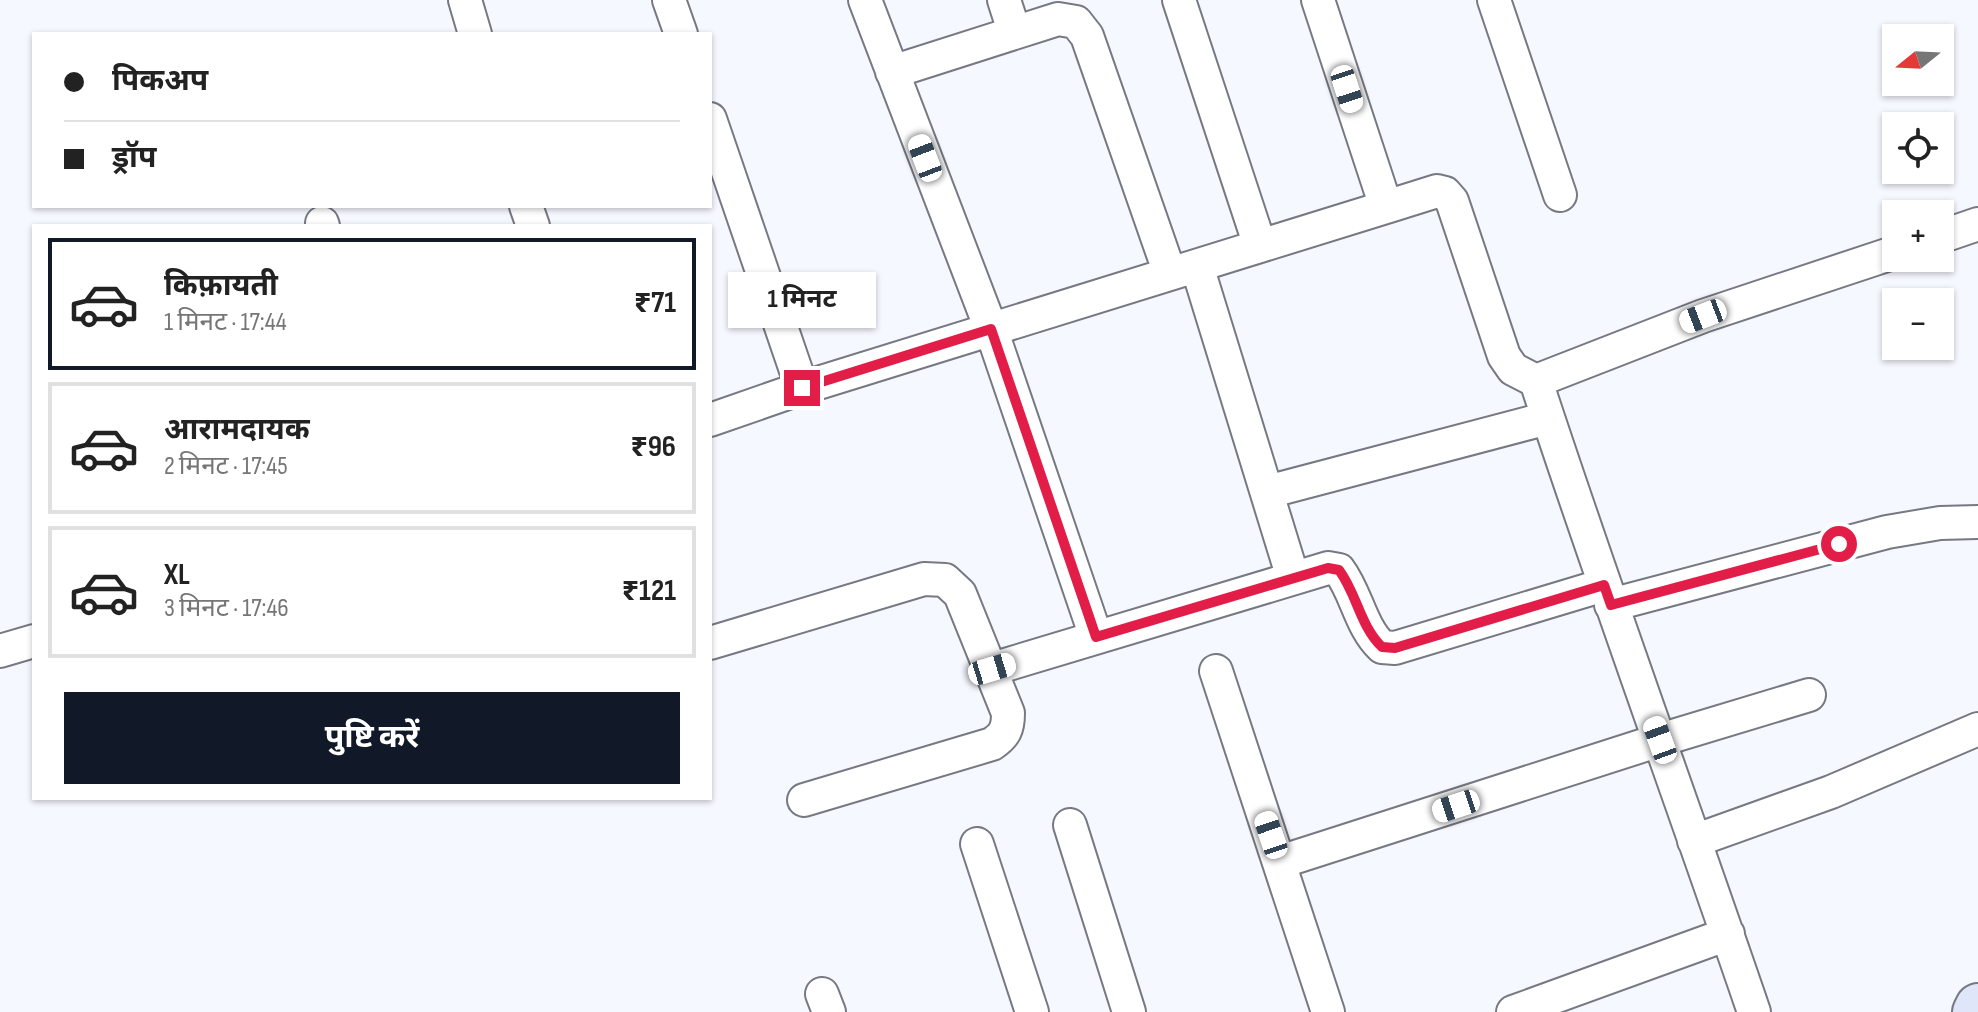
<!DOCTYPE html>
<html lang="hi">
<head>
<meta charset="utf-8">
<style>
  :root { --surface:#fff; --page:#f2f2f2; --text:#222; --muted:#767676; --line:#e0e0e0; --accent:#111827 }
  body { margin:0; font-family:"Sofia Sans Condensed","Noto Sans Devanagari",sans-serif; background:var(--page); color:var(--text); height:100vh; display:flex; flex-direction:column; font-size:30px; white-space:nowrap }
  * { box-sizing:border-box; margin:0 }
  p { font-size:26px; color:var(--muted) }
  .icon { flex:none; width:44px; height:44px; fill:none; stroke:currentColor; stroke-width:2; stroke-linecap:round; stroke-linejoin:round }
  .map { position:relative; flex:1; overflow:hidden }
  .drawer { position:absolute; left:32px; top:224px; width:680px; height:576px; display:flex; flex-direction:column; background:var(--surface); border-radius:0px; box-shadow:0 2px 6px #0004 }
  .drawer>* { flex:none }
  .hud { position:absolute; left:32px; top:32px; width:680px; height:176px; border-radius:0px; box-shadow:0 2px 6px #0004; display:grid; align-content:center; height:176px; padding:0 32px; background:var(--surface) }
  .needle { width:52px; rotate:252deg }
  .buttons { position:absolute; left:1882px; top:24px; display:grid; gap:16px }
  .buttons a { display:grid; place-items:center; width:72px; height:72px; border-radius:0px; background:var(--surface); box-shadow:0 2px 6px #0004; font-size:40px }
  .end { position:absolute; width:36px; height:36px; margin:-18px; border:10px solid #e11d48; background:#fff; box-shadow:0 0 0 4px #fff }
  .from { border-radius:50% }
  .bubble { position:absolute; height:56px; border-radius:0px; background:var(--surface); box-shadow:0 2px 6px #0004; font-size:26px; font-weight:700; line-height:56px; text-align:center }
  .car { position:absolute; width:24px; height:48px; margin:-24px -12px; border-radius:10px; box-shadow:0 0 6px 2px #0007; background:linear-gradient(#fff 24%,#345 0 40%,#fff 0 76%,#345 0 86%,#fff 0) }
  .hud b { display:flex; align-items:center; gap:28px; height:76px; font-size:30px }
  .hud b+b { border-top:2px solid var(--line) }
  .hud i { width:20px; height:20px; background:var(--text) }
  ul { padding:14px 0 0; list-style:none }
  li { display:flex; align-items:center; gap:24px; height:132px; margin:0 16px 12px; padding:0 16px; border:4px solid var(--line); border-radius:0px }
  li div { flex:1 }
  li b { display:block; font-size:30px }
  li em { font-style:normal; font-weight:700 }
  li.selected { border-color:var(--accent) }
  li>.icon { width:72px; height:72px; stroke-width:1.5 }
  .primary-button { display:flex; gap:16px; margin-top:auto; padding:16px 32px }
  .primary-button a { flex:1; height:92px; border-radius:0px; background:var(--accent); color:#fff; font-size:32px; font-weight:700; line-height:92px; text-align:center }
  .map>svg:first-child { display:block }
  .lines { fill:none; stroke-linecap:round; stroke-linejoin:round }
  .street-casing { stroke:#767983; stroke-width:36 }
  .secondary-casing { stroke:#767983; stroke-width:48 }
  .street { stroke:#fff; stroke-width:32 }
  .secondary { stroke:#e0e6fa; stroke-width:44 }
  .route { stroke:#e11d48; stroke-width:10 }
</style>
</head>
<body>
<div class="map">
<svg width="1978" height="1012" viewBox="0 0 1978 1012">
  <rect width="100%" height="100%" fill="#f6f8ff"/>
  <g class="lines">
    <defs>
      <path id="street" d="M 465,0 L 475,34
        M 669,0 L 681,34
        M 865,0 L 991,329 L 1096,637
        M 1004,0 L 1014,31
        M 1179,0 L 1260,246
        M 1494,0 L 1560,195
        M 892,72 L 1058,19 L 1076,22 L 1087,36 L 1170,274
        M 710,119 L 802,388
        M 526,206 L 533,226
        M 1386,207 L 1437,191 L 1445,193 L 1452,201 L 1504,356 L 1513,369 L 1536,381
        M 322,223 L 323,226
        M 1940,237 L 1978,224
        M 1197,266 L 1293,578
        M 710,420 L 802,388 L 1386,207 L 1318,0
        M 1267,492 L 1548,418
        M 1611,605 L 1887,532 L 1940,523 L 1978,522
        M 710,643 L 924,579 L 945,580 L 960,594 L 1008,713 C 1008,729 1005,735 992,744 L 804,800
        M 0,651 L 34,641
        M 992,669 L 1328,568 L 1339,570 C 1357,594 1360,626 1382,647 L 1395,648 L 1604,585
        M 1216,671 L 1328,1012
        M 1070,825 L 1129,1012
        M 1694,841 L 1831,792 L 1978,729
        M 977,844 L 1032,1012
        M 1280,862 L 1660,740 L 1809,695
        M 822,994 L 829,1012
        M 1513,1012 L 1728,934
        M 1754,1012 C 1682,801 1605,592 1536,381 L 1703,316 L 1896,252"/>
      <path id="secondary" d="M 1975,1012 L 1978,1006"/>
    </defs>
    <use href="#street" class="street-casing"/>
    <use href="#secondary" class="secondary-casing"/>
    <use href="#street" class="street"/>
    <use href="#secondary" class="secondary"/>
  </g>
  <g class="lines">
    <path class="route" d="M 802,388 L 991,329 L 1096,637 L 1328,568 L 1339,570 C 1357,594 1360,626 1382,647 L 1395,648 L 1604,585 L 1611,605 L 1839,544"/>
  </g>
</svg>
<div class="buttons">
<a><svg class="needle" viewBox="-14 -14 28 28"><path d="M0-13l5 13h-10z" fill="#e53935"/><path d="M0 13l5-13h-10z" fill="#767676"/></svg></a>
<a><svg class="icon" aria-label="locate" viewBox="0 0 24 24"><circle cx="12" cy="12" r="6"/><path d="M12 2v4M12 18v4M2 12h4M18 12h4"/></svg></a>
<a>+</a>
<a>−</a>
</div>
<i class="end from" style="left:1839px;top:544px"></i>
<i class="end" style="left:802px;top:388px"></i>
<div class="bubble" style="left:728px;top:272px;width:148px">1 मिनट</div>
<i class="car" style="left:1347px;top:89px;rotate:162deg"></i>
<i class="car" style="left:925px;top:158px;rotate:339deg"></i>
<i class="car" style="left:1703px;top:316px;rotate:249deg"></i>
<i class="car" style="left:992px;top:669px;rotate:73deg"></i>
<i class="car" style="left:1660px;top:740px;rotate:340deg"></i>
<i class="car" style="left:1456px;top:806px;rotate:252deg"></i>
<i class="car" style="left:1271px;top:835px;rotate:341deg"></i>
<div class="hud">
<b><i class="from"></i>पिकअप</b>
<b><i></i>ड्रॉप</b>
</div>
<section class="drawer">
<ul>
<li class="selected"><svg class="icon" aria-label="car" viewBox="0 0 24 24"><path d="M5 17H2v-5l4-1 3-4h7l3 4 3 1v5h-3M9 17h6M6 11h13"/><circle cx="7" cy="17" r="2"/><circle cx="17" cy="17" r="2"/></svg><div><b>किफ़ायती</b><p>1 मिनट · 17:44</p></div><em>₹71</em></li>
<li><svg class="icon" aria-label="car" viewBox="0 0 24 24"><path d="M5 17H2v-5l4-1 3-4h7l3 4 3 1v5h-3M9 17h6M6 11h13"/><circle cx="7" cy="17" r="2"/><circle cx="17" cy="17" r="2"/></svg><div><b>आरामदायक</b><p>2 मिनट · 17:45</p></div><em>₹96</em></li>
<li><svg class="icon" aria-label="car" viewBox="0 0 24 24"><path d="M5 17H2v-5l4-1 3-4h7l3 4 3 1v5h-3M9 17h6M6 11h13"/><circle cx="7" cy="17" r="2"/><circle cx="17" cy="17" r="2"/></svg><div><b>XL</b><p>3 मिनट · 17:46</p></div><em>₹121</em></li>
</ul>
<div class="primary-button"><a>पुष्टि करें</a></div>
</section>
</div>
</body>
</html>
